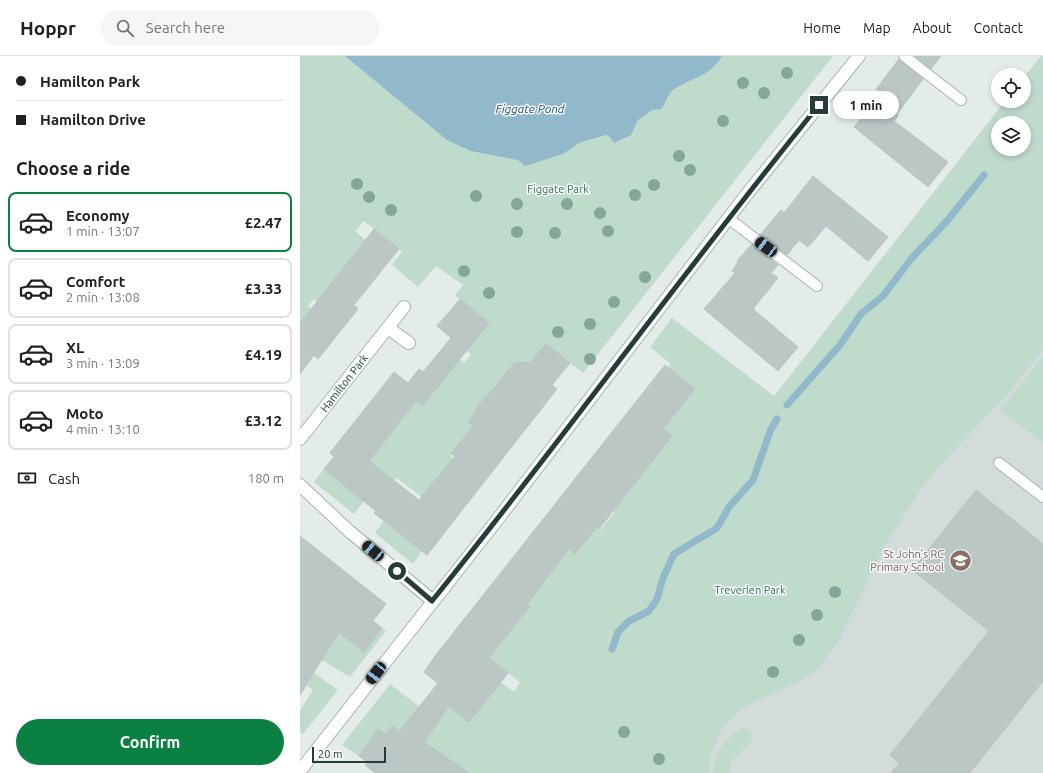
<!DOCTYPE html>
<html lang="en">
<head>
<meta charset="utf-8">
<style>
  :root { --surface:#fff; --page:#f6f6f6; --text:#202124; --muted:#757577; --line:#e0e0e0; --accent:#0b8043 }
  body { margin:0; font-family:Ubuntu,sans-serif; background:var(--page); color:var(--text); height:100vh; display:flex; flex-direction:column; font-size:15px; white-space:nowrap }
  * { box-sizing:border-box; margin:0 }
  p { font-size:13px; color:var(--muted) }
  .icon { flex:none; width:22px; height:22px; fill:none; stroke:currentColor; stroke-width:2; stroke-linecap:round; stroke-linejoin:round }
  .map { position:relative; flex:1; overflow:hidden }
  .sheet { display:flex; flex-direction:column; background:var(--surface); width:300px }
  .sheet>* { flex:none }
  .guide { display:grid; align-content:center; height:88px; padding:0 16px; background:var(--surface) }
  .controls { position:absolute; left:691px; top:12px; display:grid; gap:8px }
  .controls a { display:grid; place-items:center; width:40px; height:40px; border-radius:50%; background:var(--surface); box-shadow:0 2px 6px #0003; font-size:20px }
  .scale { position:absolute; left:12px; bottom:10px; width:74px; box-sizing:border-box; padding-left:4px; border:2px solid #253c3b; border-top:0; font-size:11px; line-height:14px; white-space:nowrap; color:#253c3b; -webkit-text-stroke:3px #f5f9f8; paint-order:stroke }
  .end { position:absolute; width:18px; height:18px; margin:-9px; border:5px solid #253c3b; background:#fff; box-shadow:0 0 0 2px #fff }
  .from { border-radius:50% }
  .bubble { position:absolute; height:28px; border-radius:14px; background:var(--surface); box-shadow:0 2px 6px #0003; font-size:13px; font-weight:700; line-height:28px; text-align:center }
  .car { position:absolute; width:12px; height:24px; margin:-12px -6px; border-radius:5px; box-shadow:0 0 3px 1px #0007; background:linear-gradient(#222 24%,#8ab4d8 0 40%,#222 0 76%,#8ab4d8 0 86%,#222 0) }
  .guide b { display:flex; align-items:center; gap:14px; height:38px; font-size:15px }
  .guide b+b { border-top:1px solid var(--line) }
  .guide i { width:10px; height:10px; background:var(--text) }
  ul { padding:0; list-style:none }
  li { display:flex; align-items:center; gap:12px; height:60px; margin:0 8px 6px; padding:0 8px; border:2px solid var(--line); border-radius:8px }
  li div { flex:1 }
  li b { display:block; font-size:15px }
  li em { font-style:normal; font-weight:700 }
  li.active { border-color:var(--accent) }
  li>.icon { width:36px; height:36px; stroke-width:1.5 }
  h2 { padding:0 16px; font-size:18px; line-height:48px }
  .pay { display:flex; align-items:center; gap:10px; height:44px; padding:0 16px; font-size:15px }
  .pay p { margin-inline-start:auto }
  .primary-button { display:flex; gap:8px; margin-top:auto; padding:8px 16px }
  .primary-button a { flex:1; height:46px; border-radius:24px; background:var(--accent); color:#fff; font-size:16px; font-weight:700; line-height:46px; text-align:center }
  header { display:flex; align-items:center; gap:24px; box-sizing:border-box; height:56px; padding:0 20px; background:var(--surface); border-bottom:1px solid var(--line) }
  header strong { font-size:19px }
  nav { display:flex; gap:22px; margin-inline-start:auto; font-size:14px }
  .search { width:280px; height:36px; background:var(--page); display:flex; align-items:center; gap:10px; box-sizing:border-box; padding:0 14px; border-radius:22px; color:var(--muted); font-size:15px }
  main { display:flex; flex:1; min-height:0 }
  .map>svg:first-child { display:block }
  .built { fill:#d3dcda }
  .green { fill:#bfdbcc; fill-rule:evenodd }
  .water { fill:#92b8cc }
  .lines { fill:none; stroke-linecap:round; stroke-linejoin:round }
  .stream { stroke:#92b8cc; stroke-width:7 }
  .building { fill:#bac7c4; stroke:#b7c5c2 }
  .lane-casing { stroke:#a7b4b2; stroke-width:12 }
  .street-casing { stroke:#a7b4b2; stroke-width:14 }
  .lane { stroke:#fff; stroke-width:10 }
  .street { stroke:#fff; stroke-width:12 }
  .tree { fill:#83a899 }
  .route { stroke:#253c3b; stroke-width:5 }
  .labels { text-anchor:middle; stroke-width:3; stroke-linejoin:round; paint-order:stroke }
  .park-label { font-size:11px; fill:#337056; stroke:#f5f9f8 }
  .street-label { font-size:11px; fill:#253c3b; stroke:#f5f9f8 }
  .education-label { font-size:11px; fill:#785e54; stroke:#f5f9f8; text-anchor:end }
  .water-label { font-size:12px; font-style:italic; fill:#255773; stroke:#f5f9f8 }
</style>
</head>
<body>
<header>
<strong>Hoppr</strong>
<div class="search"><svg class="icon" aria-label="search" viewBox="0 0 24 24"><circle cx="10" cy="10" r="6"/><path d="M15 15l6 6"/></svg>Search here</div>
<nav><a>Home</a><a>Map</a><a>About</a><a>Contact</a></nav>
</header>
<main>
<section class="sheet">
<div class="guide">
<b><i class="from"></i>Hamilton Park</b>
<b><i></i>Hamilton Drive</b>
</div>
<h2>Choose a ride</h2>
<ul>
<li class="active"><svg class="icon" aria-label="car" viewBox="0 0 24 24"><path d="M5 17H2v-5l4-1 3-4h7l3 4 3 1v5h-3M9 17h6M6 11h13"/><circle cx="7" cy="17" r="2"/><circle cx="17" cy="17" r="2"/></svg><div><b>Economy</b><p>1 min · 13:07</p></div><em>£2.47</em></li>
<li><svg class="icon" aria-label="car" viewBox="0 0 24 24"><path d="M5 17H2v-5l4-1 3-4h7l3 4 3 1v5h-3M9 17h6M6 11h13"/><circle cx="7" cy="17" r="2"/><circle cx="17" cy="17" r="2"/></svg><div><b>Comfort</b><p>2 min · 13:08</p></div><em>£3.33</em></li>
<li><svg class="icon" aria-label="car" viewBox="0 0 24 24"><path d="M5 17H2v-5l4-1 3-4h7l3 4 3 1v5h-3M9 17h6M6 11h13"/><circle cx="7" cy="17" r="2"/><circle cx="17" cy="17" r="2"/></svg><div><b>XL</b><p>3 min · 13:09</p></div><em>£4.19</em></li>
<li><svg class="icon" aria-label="car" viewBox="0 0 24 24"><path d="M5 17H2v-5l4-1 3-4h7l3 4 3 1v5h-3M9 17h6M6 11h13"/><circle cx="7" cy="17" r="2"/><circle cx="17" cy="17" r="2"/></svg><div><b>Moto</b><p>4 min · 13:10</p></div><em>£3.12</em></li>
</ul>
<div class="pay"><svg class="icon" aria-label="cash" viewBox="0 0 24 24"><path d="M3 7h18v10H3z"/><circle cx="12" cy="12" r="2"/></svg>Cash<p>180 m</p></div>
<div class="primary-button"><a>Confirm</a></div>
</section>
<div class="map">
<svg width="743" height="717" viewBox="0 0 743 717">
  <rect width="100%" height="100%" fill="#e4ecea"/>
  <path class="built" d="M 743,294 L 743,717 L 410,717 L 411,699 L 422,673 L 444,651 L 495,628 L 561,538 L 585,490 L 619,437 L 637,413 L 709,337 Z"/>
  <path class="green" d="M 0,0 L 533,0 L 283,317 L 270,307 L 226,313 L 219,307 L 214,307 L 209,312 L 209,334 L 197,326 L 168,366 L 173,370 L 151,398 L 150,400 L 153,402 L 122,441 L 97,422 L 65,444 L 54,458 L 14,426 L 24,413 L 48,432 L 116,345 L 122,350 L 159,303 L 164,307 L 171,298 L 166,294 L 188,267 L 155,239 L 163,229 L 136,210 L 118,231 L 92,209 L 102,196 L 64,165 L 55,175 L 66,184 L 48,206 L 72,226 L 17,245 L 14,243 L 8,250 L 11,253 L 0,267 Z
    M 741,0 L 743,0 L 743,294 L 709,337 L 637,413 L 619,437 L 585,490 L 538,586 L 519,612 L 495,628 L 444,651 L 422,673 L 411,699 L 410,717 L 133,717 L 144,700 L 92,670 L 86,679 L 78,673 L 59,700 L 42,689 L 90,628 L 138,665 L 149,650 L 169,666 L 181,651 L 187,616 L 214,636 L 220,626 L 189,602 L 230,550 L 226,547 L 269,493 L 275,498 L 280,492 L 290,466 L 300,474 L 314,457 L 311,454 L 372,380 L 338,353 L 348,340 L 373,361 L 395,333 L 368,311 L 371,308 L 350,291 L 372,262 L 474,340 L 705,45 L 724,45 L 724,21 ZM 698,67 L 724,67 L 724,93 L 698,93 Z
    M 743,300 L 743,387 L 700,354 Z
    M 84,465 L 122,495 L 113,508 L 75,477 Z
    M 0,557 L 28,568 L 64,596 L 82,572 L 86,575 L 50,621 L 0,591 Z
    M 14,617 L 38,634 L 3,678 L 0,676 L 0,654 L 13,634 L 6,629 Z
    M 442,671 L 452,676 L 452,684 L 431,706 L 429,717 L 413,717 C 413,694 426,685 442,671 Z"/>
  <path class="water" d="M 45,0 L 422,0 C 409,22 392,21 373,34 C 367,38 366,48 361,53 L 352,54 L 338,64 L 331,79 L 314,87 L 309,80 L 305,79 L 279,87 L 263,98 L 225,110 L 218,104 L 171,95 L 147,84 Z"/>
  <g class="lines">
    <path class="stream" d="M 487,349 L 540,289 L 561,258 L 583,240 L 611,203 L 647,165 L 684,119
      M 312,593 L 318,576 L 329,565 L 349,555 L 357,543 L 363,522 L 374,498 L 417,472 L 429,451 L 453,424 L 471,373 L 477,363"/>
  </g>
  <path class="building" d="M 615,0 L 641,0 L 631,13 Z
    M 599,3 L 623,23 L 597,58 L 598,60 L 594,65 L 648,106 L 628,131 L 554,71 L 581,36 L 576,33 Z
    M 513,120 L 588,181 L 568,205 L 526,170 L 508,191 L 499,184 L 487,199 L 460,179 L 481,154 L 484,157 Z
    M 74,173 L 99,193 L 54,249 L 58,253 L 18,303 L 14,299 L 0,318 L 0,267 Z
    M 452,188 L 478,209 L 471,217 L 478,222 L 453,253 L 498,291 L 478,315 L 404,253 L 435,217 L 432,215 L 438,206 L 437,205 Z
    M 160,243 L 189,267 L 122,350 L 116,345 L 69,405 L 119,444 L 155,400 L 151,398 L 173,370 L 168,366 L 177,354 L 176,353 L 214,307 L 231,306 L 246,288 L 270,307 L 252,329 L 257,333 L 127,499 L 74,457 L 76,455 L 24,413 L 34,401 L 30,397 L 94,316 L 108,327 L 119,313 L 123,316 L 151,282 L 137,270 Z
    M 365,309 L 395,333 L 363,373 L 372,380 L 299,473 L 297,471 L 275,498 L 269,493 L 227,548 L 230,550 L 189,602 L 208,617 L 169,666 L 149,650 L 124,686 L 169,717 L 75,717 L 65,709 L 67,706 L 59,700 L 78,673 L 86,679 L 92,670 L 100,675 L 138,627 L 124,616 L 135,600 Z
    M 676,434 L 743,488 L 743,625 L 670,717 L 591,717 L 599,707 L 590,699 L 689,575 L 612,514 Z
    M 0,480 L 86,548 L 73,565 L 82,572 L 64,596 L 39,576 L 0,639 Z"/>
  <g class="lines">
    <defs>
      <path id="lane" d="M 604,0 L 661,44
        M 428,162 L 517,230
        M 699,407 L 743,441"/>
      <path id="street" d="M 88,272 L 109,287
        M 0,383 L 104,251
        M 0,429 L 49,475 L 133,545
        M 0,715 L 197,464 L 447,138 L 559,0"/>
    </defs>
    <use href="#lane" class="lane-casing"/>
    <use href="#street" class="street-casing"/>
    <use href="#lane" class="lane"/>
    <use href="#street" class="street"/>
  </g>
  <g class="tree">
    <circle cx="487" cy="17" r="6"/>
    <circle cx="443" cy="27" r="6"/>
    <circle cx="464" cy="37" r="6"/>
    <circle cx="423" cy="65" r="6"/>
    <circle cx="379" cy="100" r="6"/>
    <circle cx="390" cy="114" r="6"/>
    <circle cx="57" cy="128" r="6"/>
    <circle cx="354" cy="129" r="6"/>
    <circle cx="335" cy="139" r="6"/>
    <circle cx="176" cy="140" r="6"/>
    <circle cx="69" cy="141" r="6"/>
    <circle cx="217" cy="148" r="6"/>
    <circle cx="267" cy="148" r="6"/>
    <circle cx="91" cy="154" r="6"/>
    <circle cx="300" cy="157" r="6"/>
    <circle cx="308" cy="175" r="6"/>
    <circle cx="217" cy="176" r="6"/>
    <circle cx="255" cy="177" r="6"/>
    <circle cx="164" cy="215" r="6"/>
    <circle cx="345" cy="221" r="6"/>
    <circle cx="189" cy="237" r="6"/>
    <circle cx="314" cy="246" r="6"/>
    <circle cx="290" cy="268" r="6"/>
    <circle cx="258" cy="276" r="6"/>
    <circle cx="290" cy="303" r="6"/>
    <circle cx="535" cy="536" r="6"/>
    <circle cx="517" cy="559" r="6"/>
    <circle cx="499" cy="584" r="6"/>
    <circle cx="473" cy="616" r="6"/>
    <circle cx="324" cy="676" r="6"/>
    <circle cx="359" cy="703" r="6"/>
  </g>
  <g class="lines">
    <path class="route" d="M 97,515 L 132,545 C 264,382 387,211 519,49"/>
  </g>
  <defs>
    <symbol id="school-disc" viewBox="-11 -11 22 22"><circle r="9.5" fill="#8d6e63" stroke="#f5f9f8"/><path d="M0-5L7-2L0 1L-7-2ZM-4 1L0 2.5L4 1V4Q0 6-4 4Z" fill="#fff"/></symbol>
  </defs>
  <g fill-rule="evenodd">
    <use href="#school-disc" x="648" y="492" width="25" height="25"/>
  </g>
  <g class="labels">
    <g class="park-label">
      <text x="258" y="137">Figgate Park</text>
      <text x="450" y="538">Treverlen Park</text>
    </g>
    <g class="street-label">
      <text transform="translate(44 327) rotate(-52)" y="4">Hamilton Park</text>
    </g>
    <g class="education-label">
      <text x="644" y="502">St John's RC<tspan x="644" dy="13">Primary School</tspan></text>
    </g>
    <g class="water-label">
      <text x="230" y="57">Figgate Pond</text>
    </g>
  </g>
</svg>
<div class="controls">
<a><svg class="icon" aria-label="locate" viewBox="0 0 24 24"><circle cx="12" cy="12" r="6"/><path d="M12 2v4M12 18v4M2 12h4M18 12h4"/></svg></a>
<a><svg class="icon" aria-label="layers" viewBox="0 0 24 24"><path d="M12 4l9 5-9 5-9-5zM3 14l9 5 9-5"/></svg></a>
</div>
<div class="scale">20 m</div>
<i class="end from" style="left:97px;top:515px"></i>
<i class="end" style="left:519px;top:49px"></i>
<div class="bubble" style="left:533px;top:35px;width:66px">1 min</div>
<i class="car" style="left:466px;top:191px;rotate:307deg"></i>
<i class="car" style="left:73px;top:495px;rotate:310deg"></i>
<i class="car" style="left:76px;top:617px;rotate:218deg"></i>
</div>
</main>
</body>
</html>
